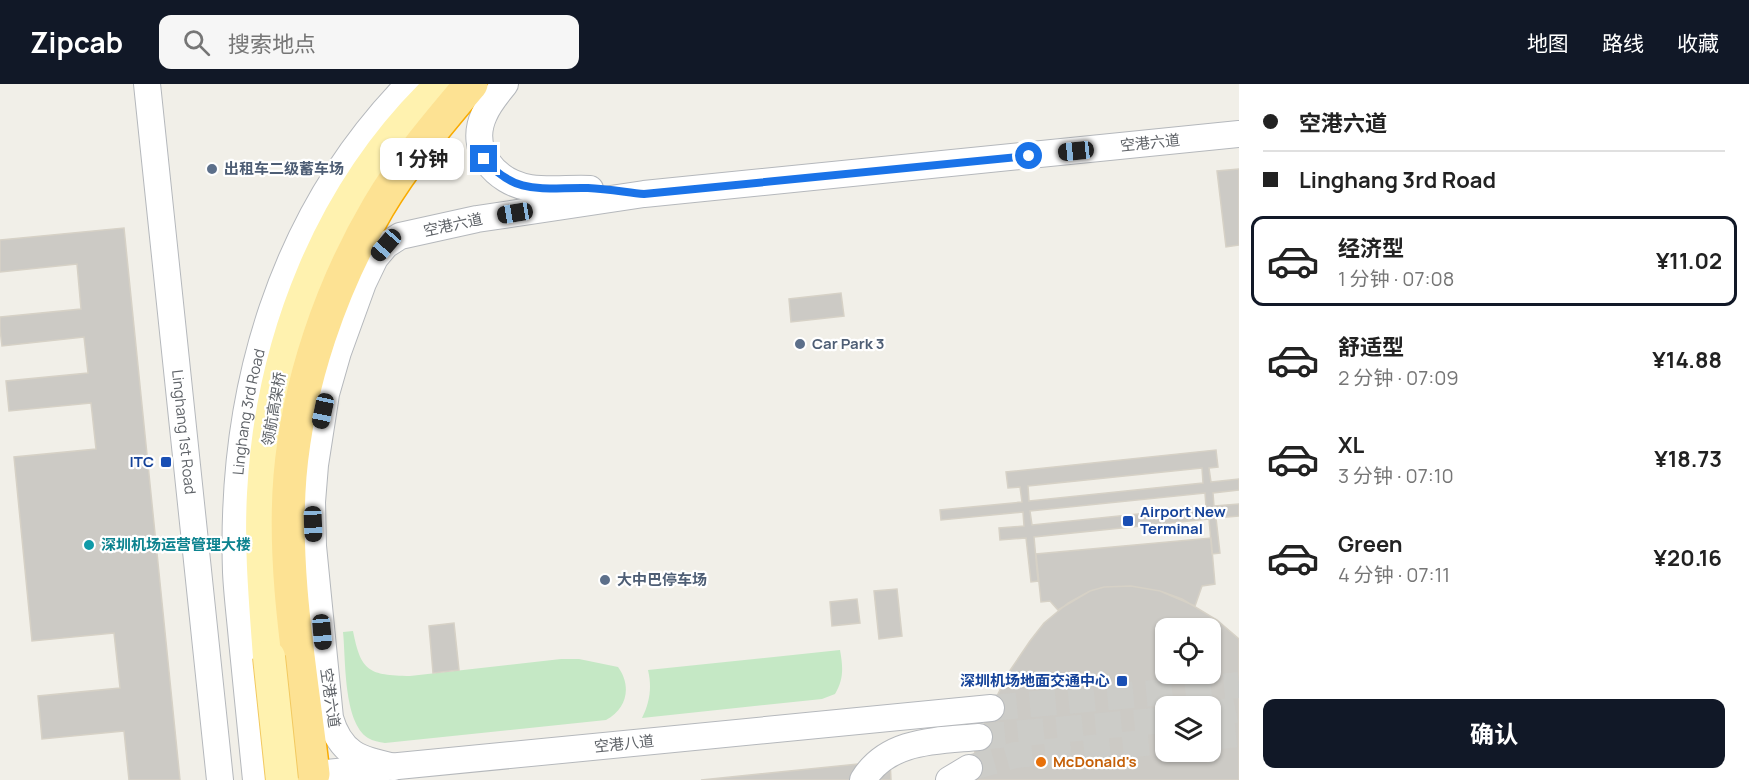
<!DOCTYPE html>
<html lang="zh">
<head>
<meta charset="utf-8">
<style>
  :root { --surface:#fff; --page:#f6f6f6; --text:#222; --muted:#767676; --line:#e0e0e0; --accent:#111827 }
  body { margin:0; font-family:Manrope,"Noto Sans SC",sans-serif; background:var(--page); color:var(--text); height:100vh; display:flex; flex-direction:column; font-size:22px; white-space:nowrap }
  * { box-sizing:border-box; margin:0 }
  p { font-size:20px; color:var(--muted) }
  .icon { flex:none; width:33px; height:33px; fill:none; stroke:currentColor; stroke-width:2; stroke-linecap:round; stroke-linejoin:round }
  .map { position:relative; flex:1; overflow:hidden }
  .panel { display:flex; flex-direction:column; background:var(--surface); width:510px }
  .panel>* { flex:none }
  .guide { display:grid; align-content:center; height:132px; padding:0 24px; background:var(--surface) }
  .tools { position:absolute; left:1155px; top:534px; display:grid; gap:12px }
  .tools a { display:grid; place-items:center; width:66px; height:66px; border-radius:12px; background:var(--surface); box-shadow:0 2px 4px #0004; font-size:30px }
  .end { position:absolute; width:27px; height:27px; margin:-14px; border:8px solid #1a73e8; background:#fff; box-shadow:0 0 0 3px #fff }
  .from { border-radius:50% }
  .bubble { position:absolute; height:42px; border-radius:12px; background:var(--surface); box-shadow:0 2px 4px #0004; font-size:20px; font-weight:700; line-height:42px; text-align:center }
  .car { position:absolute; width:18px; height:36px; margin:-18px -9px; border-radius:8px; box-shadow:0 0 4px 2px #0007; background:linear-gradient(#222 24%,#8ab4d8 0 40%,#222 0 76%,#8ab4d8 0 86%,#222 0) }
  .guide b { display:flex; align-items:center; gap:21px; height:57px; font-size:22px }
  .guide b+b { border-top:2px solid var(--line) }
  .guide i { width:15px; height:15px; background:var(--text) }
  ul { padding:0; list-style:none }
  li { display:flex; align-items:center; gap:18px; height:90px; margin:0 12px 9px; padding:0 12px; border:3px solid transparent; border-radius:12px }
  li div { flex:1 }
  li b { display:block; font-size:22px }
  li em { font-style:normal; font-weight:700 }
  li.active { border-color:var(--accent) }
  li>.icon { width:54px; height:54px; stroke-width:1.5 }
  .primary-button { display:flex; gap:12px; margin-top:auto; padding:12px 24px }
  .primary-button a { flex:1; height:69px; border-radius:12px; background:var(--accent); color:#fff; font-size:24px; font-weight:700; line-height:69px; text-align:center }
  header { display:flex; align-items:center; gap:36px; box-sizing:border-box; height:84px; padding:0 30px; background:var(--accent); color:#fff }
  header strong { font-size:28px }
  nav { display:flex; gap:33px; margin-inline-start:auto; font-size:21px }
  .search { width:420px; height:54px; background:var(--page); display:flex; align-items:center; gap:15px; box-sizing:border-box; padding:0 21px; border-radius:12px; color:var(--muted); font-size:22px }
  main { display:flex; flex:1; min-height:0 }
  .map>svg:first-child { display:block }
  .green { fill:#c5e8c5 }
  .building { fill:#cccac5; stroke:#d6d1c6; stroke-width:1.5; fill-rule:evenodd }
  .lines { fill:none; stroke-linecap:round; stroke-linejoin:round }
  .minor-tunnel { stroke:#ccccc8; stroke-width:26; stroke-dasharray:26 13; stroke-linecap:butt }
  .minor-casing { stroke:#b5b8bc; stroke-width:28 }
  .major-casing { stroke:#f2c960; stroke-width:34 }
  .highway-casing { stroke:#f9ab00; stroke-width:36 }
  .minor { stroke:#fff; stroke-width:26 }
  .major { stroke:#fff2af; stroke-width:32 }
  .highway { stroke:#fde293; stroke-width:33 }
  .major-bridge-casing { stroke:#f2c960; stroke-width:34; stroke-linecap:butt }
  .major-bridge { stroke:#fff2af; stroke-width:32 }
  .route { stroke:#1a73e8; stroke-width:8 }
  .service-dot { fill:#5c6f8a; stroke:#fff; stroke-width:2 }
  .transit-dot { fill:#1a4fb4; stroke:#fff; stroke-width:2 }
  .culture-dot { fill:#0f9aa8; stroke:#fff; stroke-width:2 }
  .food-dot { fill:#e8710a; stroke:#fff; stroke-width:2 }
  .labels { text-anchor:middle; stroke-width:4.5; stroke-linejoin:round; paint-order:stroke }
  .street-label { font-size:15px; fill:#5f6368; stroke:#fff }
  .service-label { font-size:15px; font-weight:bold; fill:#4e5e75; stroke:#fff; text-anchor:start }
  .transit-label { font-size:15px; font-weight:bold; fill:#164399; stroke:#fff; text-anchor:end }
  .culture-label { font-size:15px; font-weight:bold; fill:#0d838f; stroke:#fff; text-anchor:start }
  .food-label { font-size:15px; font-weight:bold; fill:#c56008; stroke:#fff; text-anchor:start }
</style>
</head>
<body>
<header>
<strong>Zipcab</strong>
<div class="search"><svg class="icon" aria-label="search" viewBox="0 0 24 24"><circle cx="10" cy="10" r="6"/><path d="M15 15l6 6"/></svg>搜索地点</div>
<nav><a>地图</a><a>路线</a><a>收藏</a></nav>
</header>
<main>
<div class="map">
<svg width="1239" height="696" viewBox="0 0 1239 696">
  <rect width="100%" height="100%" fill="#f1efe8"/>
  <path class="green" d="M 353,547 C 361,588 369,591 410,592 L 561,575 L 579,575 L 618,583 C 632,602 627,625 606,636 L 385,659 C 379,658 373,657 368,654 C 343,638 346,575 343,548 Z
    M 840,566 C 843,583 844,595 835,610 L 822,615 L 642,634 C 650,618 652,603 648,586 Z"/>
  <path class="building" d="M 1239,85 L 1239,161 L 1226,163 L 1217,87 Z
    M 124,144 L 178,676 L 180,696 L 129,696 L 124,647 L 42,655 L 38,612 L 120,604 L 114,549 L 32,557 L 14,373 L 96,365 L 91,319 L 9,327 L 6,297 L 88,289 L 84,253 L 2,262 L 0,245 L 0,233 L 81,225 L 77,180 L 0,188 L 0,156 Z
    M 841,209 L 844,232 L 791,238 L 789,215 Z
    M 1216,366 L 1218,383 L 1209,384 L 1211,398 L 1239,395 L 1239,406 L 1213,409 L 1214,422 L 1239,420 L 1239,432 L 1216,434 L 1220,469 L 1212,470 L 1209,435 L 1034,453 L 1038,497 L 1031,498 L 1026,454 L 1000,456 L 999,444 L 1024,442 L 1023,428 L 941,436 L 940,426 L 1022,418 L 1020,403 L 1008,404 L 1006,388 ZM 1202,384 L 1203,399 L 1029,417 L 1028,402 ZM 1205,409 L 1206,423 L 1032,441 L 1030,427 Z
    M 1211,454 L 1215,500 L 1202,502 L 1195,522 L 1160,507 L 1131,502 L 1104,503 L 1090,507 L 1058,526 L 1050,517 L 1041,518 L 1036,470 Z
    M 1131,502 L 1160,507 L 1182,515 L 1217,536 L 1239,555 L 1239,696 L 967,696 L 979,653 L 991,624 L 1009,588 L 1030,557 L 1044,539 L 1068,519 L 1090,507 L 1104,503 ZM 1166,544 L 1210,544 L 1210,590 L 1166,590 ZM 1166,622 L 1210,622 L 1210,668 L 1166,668 Z
    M 897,505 L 902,552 L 879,555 L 874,507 Z
    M 857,515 L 860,539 L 832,542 L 830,518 Z
    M 454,539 L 459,586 L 433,589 L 429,542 Z
    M 890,676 L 891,696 L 701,696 L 878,678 Z"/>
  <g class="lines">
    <path class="minor-tunnel" d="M 991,624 L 1239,601
      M 1210,631 L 1239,625
      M 979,653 L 1166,636
      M 1210,653 L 1239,650
      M 969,684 L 1015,671 L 1166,657"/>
    <defs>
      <g id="minor">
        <path id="s1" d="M 147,0 L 220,696"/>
        <path d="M 505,0 C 497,10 489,19 484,31 C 468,66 495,98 530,104 C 550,107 570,104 590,105"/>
        <path d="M 394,683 C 360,675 341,671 330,634 L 313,462 L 312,418 L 315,381 L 326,310 L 338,268 L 363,199 L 375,174 L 386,161 L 400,152 L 477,135 L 644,110 L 1239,50"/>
        <path d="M 296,692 L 991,624"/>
        <path id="s2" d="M 256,696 C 251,649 247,602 242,556 C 240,533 237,510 236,488 C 230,307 281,131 409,0"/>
        <path d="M 863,696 C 888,655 937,657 979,653"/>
        <path d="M 949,696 L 969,684"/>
      </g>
      <path id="major" d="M 269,573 C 265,518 260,464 263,410 C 271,257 330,106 442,0"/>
      <path id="highway" d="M 313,690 C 302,593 282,490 290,392 C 298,299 331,203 378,123 C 404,79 438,39 471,0"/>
    </defs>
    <use href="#minor" class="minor-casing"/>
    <use href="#major" class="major-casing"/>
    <use href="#highway" class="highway-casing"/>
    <use href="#minor" class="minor"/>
    <use href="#major" class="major"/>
    <use href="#highway" class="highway"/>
    <defs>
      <path id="major-bridge" d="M 269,573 L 282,696"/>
    </defs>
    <use href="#major-bridge" class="major-bridge-casing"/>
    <use href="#major-bridge" class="major-bridge"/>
  </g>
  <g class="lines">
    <path class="route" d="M 484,75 C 517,113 544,103 588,104 C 607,105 625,108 644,110 L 1029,72"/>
  </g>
  <g class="service-dot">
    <circle cx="212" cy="85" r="6"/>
    <circle cx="800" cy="260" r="6"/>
    <circle cx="605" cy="496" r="6"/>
  </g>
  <g class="transit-dot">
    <rect x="160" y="372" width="12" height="12" rx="3"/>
    <rect x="1122" y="431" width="12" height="12" rx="3"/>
    <rect x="1116" y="591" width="12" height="12" rx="3"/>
  </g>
  <circle class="culture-dot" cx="89" cy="461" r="6"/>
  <circle class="food-dot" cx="1041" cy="678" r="6"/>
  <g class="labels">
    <g class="street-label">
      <text transform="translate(1150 59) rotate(-6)" y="5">空港六道</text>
      <text transform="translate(453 141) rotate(-12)" y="5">空港六道</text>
      <text transform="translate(274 325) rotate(-80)" y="5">领航高架桥</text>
      <text dy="5" stroke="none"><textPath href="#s2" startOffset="370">Linghang 3rd Road</textPath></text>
      <text dy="5" stroke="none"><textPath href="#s1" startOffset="350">Linghang 1st Road</textPath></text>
      <text transform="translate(330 614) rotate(82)" y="5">空港六道</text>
      <text transform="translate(624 660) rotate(-6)" y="5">空港八道</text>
    </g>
    <g class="service-label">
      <text x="224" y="90">出租车二级蓄车场</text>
      <text x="812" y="265">Car Park 3</text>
      <text x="617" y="501">大中巴停车场</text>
    </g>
    <g class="transit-label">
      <text x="154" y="383">ITC</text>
      <text x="1140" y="433" text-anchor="start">Airport New<tspan x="1140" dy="17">Terminal</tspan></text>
      <text x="1110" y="602">深圳机场地面交通中心</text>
    </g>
    <g class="culture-label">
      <text x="101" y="466">深圳机场运营管理大楼</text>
    </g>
    <g class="food-label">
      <text x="1053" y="683">McDonald's</text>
    </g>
  </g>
</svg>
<div class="tools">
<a><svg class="icon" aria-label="locate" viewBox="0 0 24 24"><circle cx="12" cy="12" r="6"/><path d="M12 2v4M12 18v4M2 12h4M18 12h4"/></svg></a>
<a><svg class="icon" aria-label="layers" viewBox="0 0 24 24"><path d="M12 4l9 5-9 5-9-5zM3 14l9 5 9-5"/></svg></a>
</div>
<i class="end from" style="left:1029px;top:72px"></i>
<i class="end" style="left:484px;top:75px"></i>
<div class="bubble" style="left:380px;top:54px;width:84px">1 分钟</div>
<i class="car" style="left:1076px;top:67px;rotate:264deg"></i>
<i class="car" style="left:515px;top:129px;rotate:261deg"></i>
<i class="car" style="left:386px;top:161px;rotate:221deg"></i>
<i class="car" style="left:323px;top:327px;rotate:192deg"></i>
<i class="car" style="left:313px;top:440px;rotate:178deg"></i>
<i class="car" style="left:322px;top:548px;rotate:175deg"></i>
</div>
<section class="panel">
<div class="guide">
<b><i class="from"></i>空港六道</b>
<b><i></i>Linghang 3rd Road</b>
</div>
<ul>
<li class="active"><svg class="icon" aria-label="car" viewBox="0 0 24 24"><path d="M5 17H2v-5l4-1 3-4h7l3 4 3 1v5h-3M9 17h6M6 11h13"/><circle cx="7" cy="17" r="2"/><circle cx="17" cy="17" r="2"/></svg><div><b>经济型</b><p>1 分钟 · 07:08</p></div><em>¥11.02</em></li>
<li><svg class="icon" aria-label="car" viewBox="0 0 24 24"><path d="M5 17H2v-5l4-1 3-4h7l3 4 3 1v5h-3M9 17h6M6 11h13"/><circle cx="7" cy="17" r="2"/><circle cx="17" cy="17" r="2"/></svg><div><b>舒适型</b><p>2 分钟 · 07:09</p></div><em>¥14.88</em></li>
<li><svg class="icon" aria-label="car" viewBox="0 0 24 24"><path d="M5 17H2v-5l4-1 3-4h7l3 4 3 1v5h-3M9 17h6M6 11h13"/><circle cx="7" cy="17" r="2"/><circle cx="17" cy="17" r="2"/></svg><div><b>XL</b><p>3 分钟 · 07:10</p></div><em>¥18.73</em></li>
<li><svg class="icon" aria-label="car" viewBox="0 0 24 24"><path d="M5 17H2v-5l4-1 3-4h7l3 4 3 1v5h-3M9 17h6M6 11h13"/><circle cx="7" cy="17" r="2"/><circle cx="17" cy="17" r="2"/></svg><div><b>Green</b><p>4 分钟 · 07:11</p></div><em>¥20.16</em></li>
</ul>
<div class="primary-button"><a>确认</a></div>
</section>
</main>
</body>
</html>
